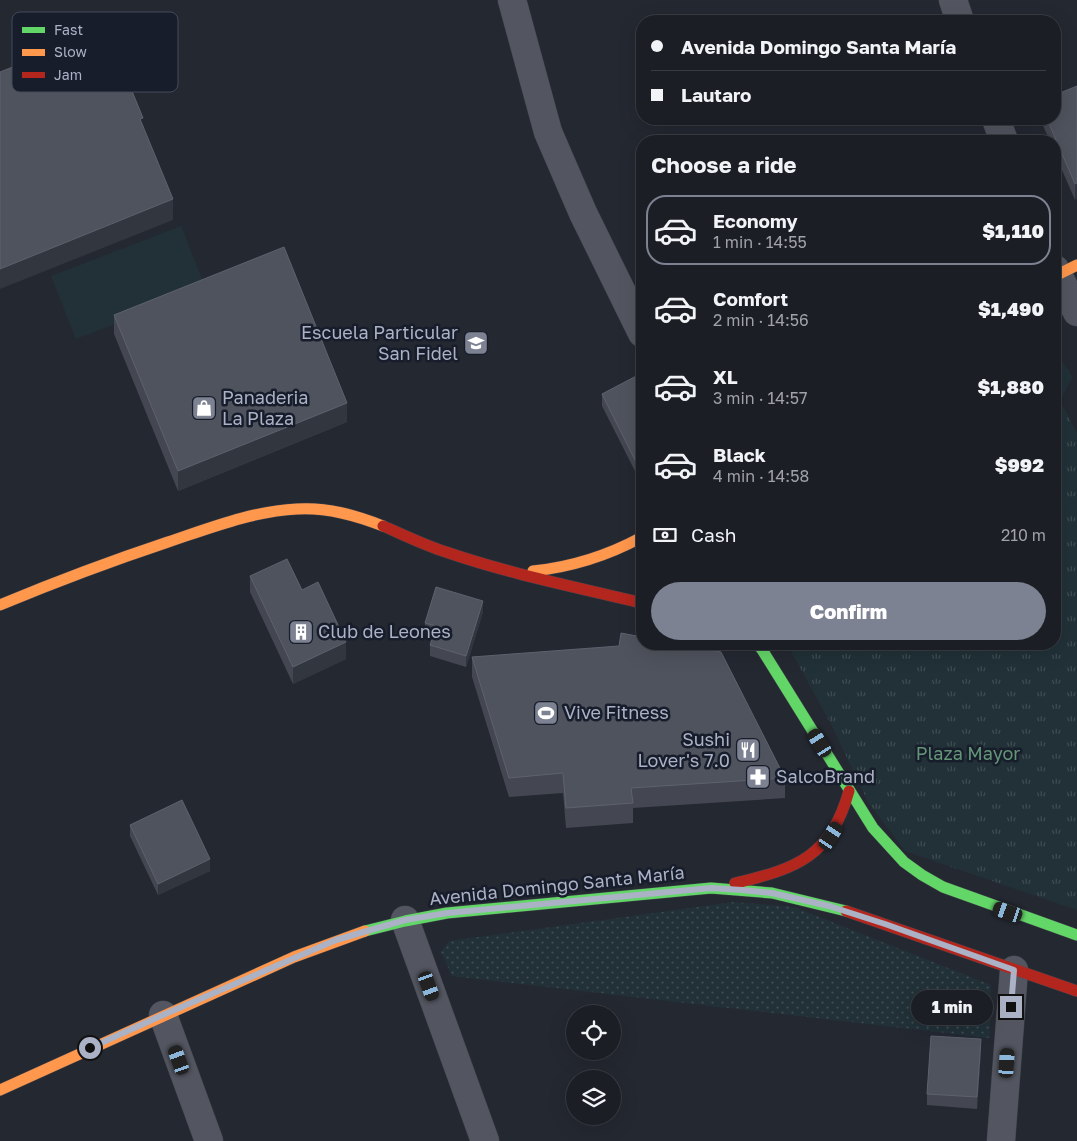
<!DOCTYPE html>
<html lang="en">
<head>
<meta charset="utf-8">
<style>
  :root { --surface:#1b1e25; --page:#24272d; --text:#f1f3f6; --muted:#a0a2a7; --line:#393c42; --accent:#7c8291 }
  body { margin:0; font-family:"Golos Text",sans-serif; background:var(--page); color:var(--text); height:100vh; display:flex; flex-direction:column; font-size:19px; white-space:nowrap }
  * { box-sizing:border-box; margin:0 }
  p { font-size:16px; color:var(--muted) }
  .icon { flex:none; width:28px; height:28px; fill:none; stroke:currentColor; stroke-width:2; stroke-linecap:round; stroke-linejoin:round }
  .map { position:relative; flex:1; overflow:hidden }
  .drawer { position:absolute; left:636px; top:135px; width:425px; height:515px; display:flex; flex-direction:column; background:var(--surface); border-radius:20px; box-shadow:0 5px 20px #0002,0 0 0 1px var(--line) }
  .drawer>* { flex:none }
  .hud { position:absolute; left:636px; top:15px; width:425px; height:110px; border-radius:20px; box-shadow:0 5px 20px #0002,0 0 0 1px var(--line); display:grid; align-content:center; height:110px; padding:0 15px; background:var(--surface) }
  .controls { position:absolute; left:566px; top:1005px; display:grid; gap:10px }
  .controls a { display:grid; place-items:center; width:55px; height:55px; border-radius:50%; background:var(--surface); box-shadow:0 5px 20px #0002,0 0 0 1px var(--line); font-size:25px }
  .end { position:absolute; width:22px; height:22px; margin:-11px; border:6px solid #abb2c5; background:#111; box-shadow:0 0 0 2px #111 }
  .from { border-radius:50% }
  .bubble { position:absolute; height:35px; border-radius:18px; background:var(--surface); box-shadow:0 5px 20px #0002,0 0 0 1px var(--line); font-size:16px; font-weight:800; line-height:35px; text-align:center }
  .car { position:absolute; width:15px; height:30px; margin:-15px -8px; border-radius:6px; box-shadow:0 0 4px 1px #0007; background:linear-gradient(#222 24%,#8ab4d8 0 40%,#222 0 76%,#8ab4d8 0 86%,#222 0) }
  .hud b { display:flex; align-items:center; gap:18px; height:48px; font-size:19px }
  .hud b+b { border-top:1px solid var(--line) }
  .hud i { width:12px; height:12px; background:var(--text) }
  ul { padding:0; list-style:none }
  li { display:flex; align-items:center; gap:15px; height:70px; margin:0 10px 8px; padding:0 5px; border:2px solid transparent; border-radius:20px }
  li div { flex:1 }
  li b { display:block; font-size:19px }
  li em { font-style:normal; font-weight:800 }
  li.on { border-color:var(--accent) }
  li>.icon { width:45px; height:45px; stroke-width:1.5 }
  h2 { padding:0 15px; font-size:22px; line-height:60px }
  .pay { display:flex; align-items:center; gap:12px; height:55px; padding:0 15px; font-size:19px }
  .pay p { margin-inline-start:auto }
  .action { display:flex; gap:10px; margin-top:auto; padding:10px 15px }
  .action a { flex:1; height:58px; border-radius:30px; background:var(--accent); color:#fff; font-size:20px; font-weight:800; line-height:58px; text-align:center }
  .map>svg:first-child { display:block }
  .grass { fill:url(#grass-dots) }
  .park { fill:url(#park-tufts) }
  .pitch { fill:#213137 }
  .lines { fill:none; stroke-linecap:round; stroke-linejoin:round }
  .street-casing { stroke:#40434b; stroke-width:29 }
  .fast-casing { stroke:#40434b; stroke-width:12 }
  .slow-casing { stroke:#40434b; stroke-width:12 }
  .jam-casing { stroke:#40434b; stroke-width:12 }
  .street { stroke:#535660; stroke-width:28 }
  .fast { stroke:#63d668; stroke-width:11 }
  .slow { stroke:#ff974d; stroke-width:11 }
  .jam { stroke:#b3261e; stroke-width:11 }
  .wall { fill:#444751 }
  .shaded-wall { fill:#32363f }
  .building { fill:#4f535d; stroke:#5d626e }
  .route { stroke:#abb2c5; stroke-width:6 }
  .labels { text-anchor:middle; stroke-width:5; stroke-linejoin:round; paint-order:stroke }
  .poi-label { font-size:18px; fill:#abb2c5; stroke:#181d2c; text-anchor:start }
  .park-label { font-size:18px; fill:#639576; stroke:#181d2c }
  .street-label { font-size:18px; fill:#abb2c5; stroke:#181d2c }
  .key { fill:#181d2c; stroke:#444a5a; stroke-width:1 }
  .key-label { font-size:14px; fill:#abb2c5 }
</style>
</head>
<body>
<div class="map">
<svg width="1077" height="1141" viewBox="0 0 1077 1141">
  <defs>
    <pattern id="grass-dots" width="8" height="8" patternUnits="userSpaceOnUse" patternTransform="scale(1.25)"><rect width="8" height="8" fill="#213137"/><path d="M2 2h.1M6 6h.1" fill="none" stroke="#3f4c52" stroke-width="1.8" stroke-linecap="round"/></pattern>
    <pattern id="park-tufts" width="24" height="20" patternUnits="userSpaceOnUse" patternTransform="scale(1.25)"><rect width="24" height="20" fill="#213137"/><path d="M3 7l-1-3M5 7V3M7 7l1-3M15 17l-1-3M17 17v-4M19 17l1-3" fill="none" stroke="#3f4c52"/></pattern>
  </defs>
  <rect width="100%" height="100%" fill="#242831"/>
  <path class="grass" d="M 734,902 L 794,907 L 991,985 L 990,1038 L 452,976 L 441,952 L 449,941 Z"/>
  <path class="park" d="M 1055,350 L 1072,377 L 1060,401 L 1077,433 L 1077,910 L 905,851 L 868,802 L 831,724 L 787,644 L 1055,644 Z"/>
  <path class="pitch" d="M 181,226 L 206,289 L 76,339 L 51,276 Z"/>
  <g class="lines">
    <defs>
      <path id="street" d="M 512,0 L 548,132 L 583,213 L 642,333
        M 953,0 L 960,21
        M 996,119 L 1004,141
        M 1055,269 L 1077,312
        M 405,920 L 485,1141
        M 163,1015 L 209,1141
        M 1001,1141 L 1014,970"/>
      <path id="fast" d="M 755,644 L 761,648 L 873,828 L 904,862 L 922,875 L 943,887 L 1077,935
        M 365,931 L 405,921 L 447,913 L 711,888 L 772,893 L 846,911"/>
      <path id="slow" d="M 1055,276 L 1077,265
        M 533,571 C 572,567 607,556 642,537
        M 0,605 C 55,582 111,561 168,542 C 210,528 253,511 297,509 C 327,507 355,515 383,526
        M 0,1090 L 294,957 L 365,931"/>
      <path id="jam" d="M 383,526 C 404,535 424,545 446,552 C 510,574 576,587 642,603
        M 735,883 C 797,869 831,856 849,791
        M 846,911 L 1077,991"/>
    </defs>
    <use href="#street" class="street-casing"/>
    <use href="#fast" class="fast-casing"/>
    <use href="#slow" class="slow-casing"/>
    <use href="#jam" class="jam-casing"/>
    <use href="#street" class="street"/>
    <use href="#fast" class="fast"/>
    <use href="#slow" class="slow"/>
    <use href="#jam" class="jam"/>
  </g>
  <path class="wall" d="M 1077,86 L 1075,200 L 1055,154 L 1055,141 L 1050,141 L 1040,119 L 1055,119 Z
    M 114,315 L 347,422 L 178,491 L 114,334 Z
    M 642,374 L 642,485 L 602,406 L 602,394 Z
    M 250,576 L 302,590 L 346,659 L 293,684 L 250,592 Z
    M 483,612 L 466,667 L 430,656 L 430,645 L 433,637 L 425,634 L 425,623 Z
    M 472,657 L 785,778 L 785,798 L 633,808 L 633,823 L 566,828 L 563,793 L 509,797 L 472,677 Z
    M 130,825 L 210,871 L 158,895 L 130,836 Z
    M 981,1051 L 977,1109 L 927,1105 L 927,1094 Z"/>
  <path class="shaded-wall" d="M 1077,183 L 1077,199 L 1075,200 L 1075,184 Z
    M 173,199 L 173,220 L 0,289 L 0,269 Z
    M 347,403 L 347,422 L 178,491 L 178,471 Z
    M 483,601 L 483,612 L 466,667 L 466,656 Z
    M 346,642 L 346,659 L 293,684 L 293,667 Z
    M 210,859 L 210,871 L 158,895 L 158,884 Z
    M 981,1039 L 981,1051 L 977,1109 L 977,1097 Z"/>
  <path class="building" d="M 107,30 L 143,118 L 140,119 L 173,199 L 0,269 L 0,72 Z
    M 1077,86 L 1077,183 L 1075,184 L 1047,119 L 1055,119 L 1055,95 Z
    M 284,247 L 347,403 L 178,471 L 114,315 Z
    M 642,373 L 642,474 L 602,394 Z
    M 287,559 L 302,590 L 318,582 L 346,642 L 293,667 L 250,576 Z
    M 436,587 L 483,601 L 466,656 L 430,645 L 436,626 L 425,623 Z
    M 621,633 L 642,637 L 642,644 L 677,644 L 721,652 L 785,778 L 631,788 L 633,803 L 566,808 L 563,773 L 509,778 L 472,657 L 619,646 Z
    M 182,800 L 210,859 L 158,884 L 130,825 Z
    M 931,1036 L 981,1039 L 977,1097 L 927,1094 Z"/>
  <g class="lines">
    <path class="route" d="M 90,1048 L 163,1015 L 336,940 L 405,920 L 447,913 L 711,888 L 742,890 L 772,893 L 829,906 L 885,924 L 1014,970 L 1011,1007"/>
  </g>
  <defs>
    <symbol id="school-square" viewBox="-11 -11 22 22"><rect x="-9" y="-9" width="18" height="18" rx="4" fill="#7c8291" stroke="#181d2c"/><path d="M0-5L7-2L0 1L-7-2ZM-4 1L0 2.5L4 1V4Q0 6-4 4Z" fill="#fff"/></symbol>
    <symbol id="shop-square" viewBox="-11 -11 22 22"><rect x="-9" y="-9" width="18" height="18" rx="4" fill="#7c8291" stroke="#181d2c"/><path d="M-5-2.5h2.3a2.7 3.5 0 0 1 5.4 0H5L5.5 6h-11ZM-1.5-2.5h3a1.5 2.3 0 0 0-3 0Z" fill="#fff"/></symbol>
    <symbol id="building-square" viewBox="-11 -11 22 22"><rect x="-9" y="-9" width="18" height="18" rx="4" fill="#7c8291" stroke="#181d2c"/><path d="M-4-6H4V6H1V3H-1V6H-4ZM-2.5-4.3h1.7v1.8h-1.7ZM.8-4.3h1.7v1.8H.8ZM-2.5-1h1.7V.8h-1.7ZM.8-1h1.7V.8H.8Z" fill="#fff"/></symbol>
    <symbol id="stadium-square" viewBox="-11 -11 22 22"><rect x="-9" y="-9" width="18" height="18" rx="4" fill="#7c8291" stroke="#181d2c"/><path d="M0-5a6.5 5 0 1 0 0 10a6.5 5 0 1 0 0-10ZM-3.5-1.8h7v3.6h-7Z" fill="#fff"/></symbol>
    <symbol id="restaurant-square" viewBox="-11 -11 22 22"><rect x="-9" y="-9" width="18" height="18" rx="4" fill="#7c8291" stroke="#181d2c"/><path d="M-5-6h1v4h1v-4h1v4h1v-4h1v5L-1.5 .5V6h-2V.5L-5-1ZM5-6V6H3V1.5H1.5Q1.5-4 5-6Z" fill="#fff"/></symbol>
    <symbol id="pharmacy-square" viewBox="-11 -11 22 22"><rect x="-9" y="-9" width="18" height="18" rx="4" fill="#7c8291" stroke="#181d2c"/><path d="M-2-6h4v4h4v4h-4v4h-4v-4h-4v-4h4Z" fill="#fff"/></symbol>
  </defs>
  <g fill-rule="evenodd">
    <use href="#school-square" x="462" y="329" width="28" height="28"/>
    <use href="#shop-square" x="190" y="394" width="28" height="28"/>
    <use href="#building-square" x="287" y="618" width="28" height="28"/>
    <use href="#stadium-square" x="532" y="699" width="28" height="28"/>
    <use href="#restaurant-square" x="734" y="736" width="28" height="28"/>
    <use href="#pharmacy-square" x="744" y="763" width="28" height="28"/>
  </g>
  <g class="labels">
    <g class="poi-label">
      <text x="458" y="339" text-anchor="end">Escuela Particular<tspan x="458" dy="21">San Fidel</tspan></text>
      <text x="222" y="404">Panaderia<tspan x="222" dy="21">La Plaza</tspan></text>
      <text x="318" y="638">Club de Leones</text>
      <text x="564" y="719">Vive Fitness</text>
      <text x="730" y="746" text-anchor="end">Sushi<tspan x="730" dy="21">Lover's 7.0</tspan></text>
      <text x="776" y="783">SalcoBrand</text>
    </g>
    <g class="park-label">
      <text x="968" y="760">Plaza Mayor</text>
    </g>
    <g class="street-label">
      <text transform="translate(557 886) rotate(-6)" y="6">Avenida Domingo Santa María</text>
    </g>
  </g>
  <rect x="12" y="12" width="166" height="80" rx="8" class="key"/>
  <rect x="22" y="27" width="23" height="6" fill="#63d668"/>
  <rect x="22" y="49" width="23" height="7" fill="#ff974d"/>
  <rect x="22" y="72" width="23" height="6" fill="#b3261e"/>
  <g class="key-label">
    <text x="54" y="35">Fast</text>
    <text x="54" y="57">Slow</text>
    <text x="54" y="80">Jam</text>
  </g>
</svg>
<div class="controls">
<a><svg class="icon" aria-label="locate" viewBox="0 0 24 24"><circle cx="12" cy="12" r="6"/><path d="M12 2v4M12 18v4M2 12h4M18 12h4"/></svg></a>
<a><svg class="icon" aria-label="layers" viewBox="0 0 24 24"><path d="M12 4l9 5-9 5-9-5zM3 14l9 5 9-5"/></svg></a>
</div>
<i class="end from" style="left:90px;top:1048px"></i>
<i class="end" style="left:1011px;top:1007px"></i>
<div class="bubble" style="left:911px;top:990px;width:82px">1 min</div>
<i class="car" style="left:820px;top:743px;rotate:328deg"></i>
<i class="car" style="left:831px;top:836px;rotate:33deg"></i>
<i class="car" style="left:1008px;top:912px;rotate:289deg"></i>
<i class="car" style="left:429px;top:986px;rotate:160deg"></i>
<i class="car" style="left:179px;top:1060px;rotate:340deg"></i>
<i class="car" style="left:1007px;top:1063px;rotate:4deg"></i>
<div class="hud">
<b><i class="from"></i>Avenida Domingo Santa María</b>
<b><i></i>Lautaro</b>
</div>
<section class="drawer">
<h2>Choose a ride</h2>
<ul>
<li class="on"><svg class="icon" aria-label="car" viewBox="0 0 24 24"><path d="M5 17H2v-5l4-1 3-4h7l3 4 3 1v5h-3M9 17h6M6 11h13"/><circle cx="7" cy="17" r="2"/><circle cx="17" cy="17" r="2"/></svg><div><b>Economy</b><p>1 min · 14:55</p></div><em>$1,110</em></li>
<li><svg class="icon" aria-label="car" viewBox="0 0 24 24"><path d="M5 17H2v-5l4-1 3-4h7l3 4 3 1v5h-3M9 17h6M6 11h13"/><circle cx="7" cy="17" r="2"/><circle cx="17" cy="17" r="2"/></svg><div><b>Comfort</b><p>2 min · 14:56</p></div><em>$1,490</em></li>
<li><svg class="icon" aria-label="car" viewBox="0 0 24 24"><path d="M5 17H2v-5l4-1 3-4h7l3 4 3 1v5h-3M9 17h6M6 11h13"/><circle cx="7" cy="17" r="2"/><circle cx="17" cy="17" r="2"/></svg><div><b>XL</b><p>3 min · 14:57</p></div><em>$1,880</em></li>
<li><svg class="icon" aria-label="car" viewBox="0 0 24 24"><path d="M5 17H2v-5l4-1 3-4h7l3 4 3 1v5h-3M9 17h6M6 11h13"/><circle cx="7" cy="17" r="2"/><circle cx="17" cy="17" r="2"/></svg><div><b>Black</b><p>4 min · 14:58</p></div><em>$992</em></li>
</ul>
<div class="pay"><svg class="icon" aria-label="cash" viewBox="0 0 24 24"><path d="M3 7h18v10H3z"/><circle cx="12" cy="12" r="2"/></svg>Cash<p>210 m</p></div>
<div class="action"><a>Confirm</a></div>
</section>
</div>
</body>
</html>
